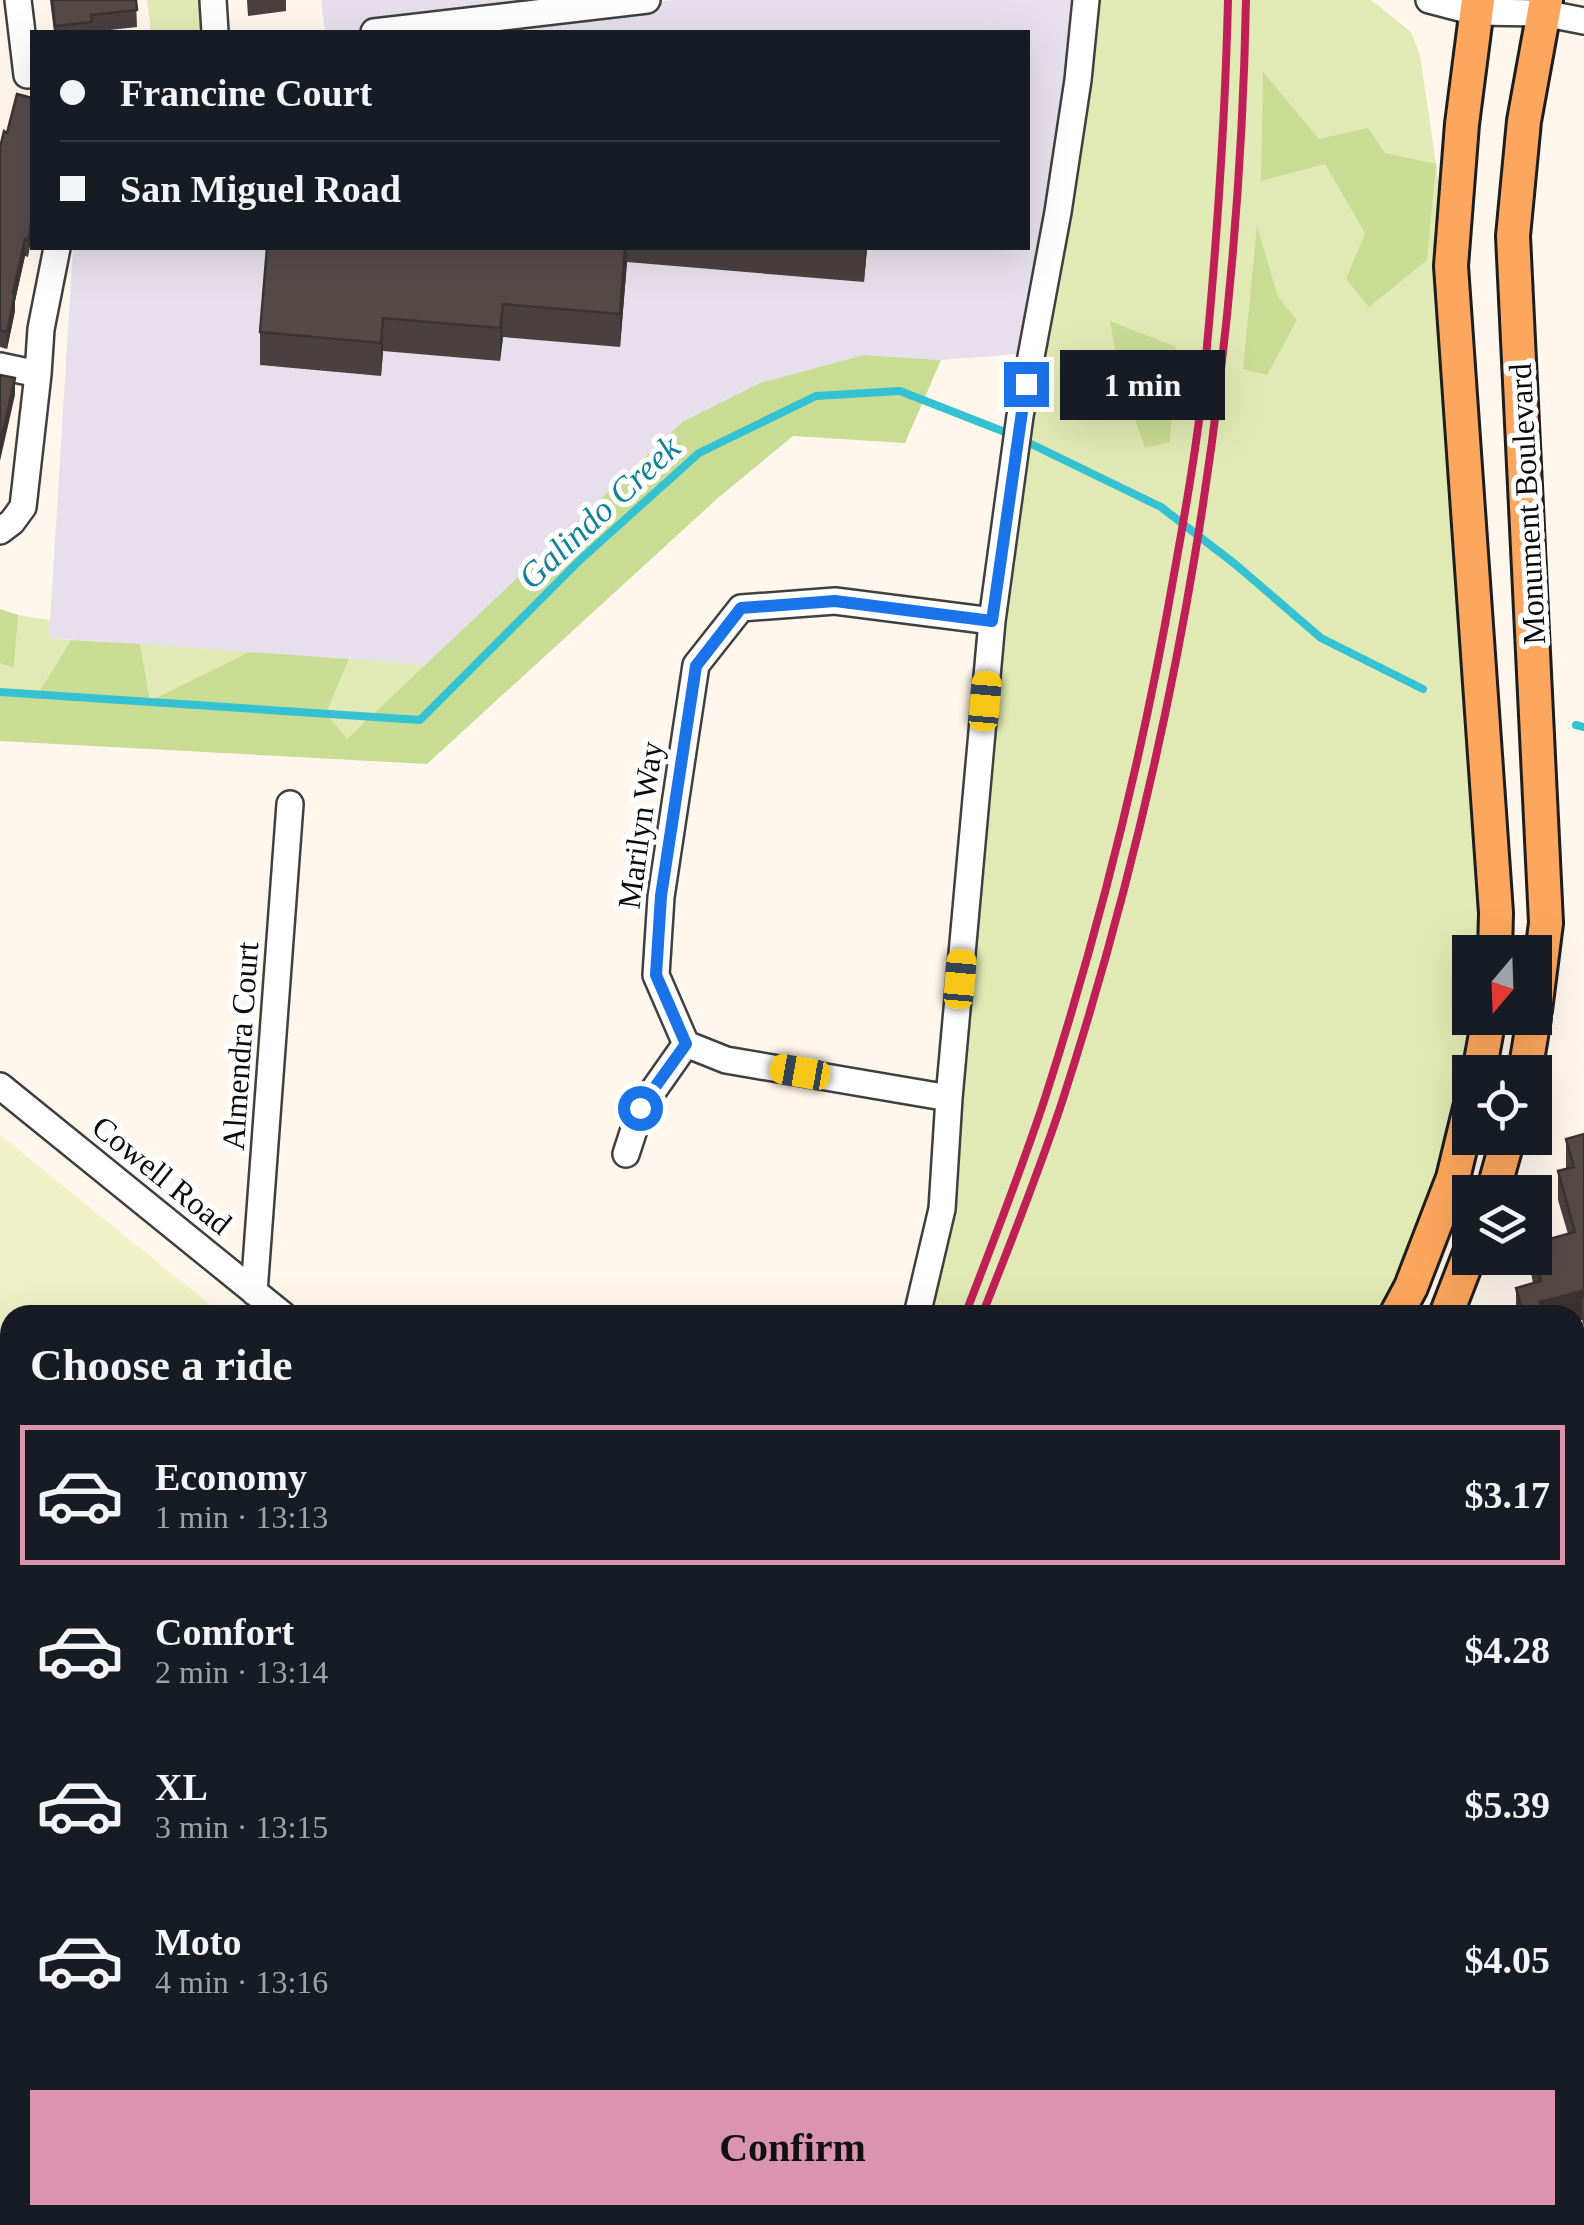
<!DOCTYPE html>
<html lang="en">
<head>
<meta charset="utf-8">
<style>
  :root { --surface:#171b24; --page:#242831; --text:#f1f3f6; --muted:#9ea1a6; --line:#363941; --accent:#db94ae }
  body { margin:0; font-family:"Times New Roman",serif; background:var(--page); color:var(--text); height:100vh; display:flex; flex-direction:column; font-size:38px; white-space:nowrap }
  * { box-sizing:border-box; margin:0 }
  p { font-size:32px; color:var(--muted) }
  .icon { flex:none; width:55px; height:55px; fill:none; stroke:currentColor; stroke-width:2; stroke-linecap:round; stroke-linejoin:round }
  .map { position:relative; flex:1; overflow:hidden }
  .side { position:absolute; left:0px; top:1305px; width:1585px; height:920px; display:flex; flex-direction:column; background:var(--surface); border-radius:30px 30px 0 0; box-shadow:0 10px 40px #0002 }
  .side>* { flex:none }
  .top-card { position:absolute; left:30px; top:30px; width:1000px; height:220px; border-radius:0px; box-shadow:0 10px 40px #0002; display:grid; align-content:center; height:220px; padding:0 30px; background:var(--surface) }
  .needle { width:65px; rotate:199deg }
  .controls { position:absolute; left:1452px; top:935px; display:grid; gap:20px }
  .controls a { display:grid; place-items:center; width:100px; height:100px; border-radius:0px; background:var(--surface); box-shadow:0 10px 40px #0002; font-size:50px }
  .end { position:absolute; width:45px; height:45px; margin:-22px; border:12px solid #1a73e8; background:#fff; box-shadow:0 0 0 5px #fff }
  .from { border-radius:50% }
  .bubble { position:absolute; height:70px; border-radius:0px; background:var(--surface); box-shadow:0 10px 40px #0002; font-size:32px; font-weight:800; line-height:70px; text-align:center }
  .car { position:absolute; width:30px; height:60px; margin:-30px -15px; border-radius:12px; box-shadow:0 0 8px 2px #0007; background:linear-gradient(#f5c518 24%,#345 0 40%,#f5c518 0 76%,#345 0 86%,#f5c518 0) }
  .top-card b { display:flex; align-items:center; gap:35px; height:95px; font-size:38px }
  .top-card b+b { border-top:2px solid var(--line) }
  .top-card i { width:25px; height:25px; background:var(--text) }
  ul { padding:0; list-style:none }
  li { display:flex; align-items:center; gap:30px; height:140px; margin:0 20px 15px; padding:0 10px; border:5px solid transparent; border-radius:0px }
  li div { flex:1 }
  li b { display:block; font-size:38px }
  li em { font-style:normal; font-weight:800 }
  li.active { border-color:var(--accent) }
  li>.icon { width:90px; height:90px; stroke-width:1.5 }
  h2 { padding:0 30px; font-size:45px; line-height:120px }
  .cta { display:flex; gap:20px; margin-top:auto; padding:20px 30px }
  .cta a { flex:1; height:115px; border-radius:0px; background:var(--accent); color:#111; font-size:40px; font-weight:800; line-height:115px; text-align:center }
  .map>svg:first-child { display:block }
  .industrial { fill:#e7e0ec }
  .green { fill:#e1eab5 }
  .forest { fill:#c9dc94 }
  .pitch { fill:#eff1c7 }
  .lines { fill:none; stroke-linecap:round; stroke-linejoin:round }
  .stream { stroke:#34c1d2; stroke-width:8 }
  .minor-casing { stroke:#404040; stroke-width:30 }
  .major-casing { stroke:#1e1e1e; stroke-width:38 }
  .minor { stroke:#fff; stroke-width:25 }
  .major { stroke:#fda75e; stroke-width:32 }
  .rail { stroke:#c12057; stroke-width:8 }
  .wall { fill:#4a403f }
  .shaded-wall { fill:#3c3433 }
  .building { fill:#564a49; stroke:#3c3433; stroke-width:2.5 }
  .route { stroke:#1a73e8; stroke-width:12 }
  .labels { text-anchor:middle; stroke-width:10; stroke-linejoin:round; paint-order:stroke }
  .street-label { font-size:32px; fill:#0d0d0d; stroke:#fff }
  .water-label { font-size:35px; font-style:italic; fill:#128294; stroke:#fff }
</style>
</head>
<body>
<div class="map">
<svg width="1584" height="2225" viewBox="0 0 1584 2225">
  <rect width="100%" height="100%" fill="#fff6ec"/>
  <path class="industrial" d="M 321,0 L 647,0 L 541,15 L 671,0 L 1084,0 L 1031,353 L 941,360 L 864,355 L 682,422 L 427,665 L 49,638 L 73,248 L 1028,248 L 1028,32 L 325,32 Z"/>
  <path class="green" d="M 147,0 L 213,0 L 215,32 L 151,32 Z
    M 1086,0 L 1371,0 L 1411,32 L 1420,55 L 1451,266 L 1495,952 L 1470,952 L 1470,1018 L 1489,1018 L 1470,1072 L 1470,1108 L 1396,1315 L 917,1315 L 942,1209 L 992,621 Z
    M 18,615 L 50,620 L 49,638 L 71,640 L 38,695 L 0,692 L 0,663 L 14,667 Z
    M 140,644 L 249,652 L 149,702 Z
    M 349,659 L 427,665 L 347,740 L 325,713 Z
    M 338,2215 L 493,2215 L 486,2225 L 330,2225 Z"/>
  <path class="forest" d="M 1263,72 L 1319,139 L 1368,128 L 1385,153 L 1436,164 L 1427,260 L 1369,307 L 1346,279 L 1365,233 L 1325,164 L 1261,181 Z
    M 1257,226 L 1278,297 L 1297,320 L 1267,375 L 1243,369 Z
    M 1110,321 L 1176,347 L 1170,442 L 1145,448 L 1135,419 L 1154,397 L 1121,384 Z
    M 864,355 L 941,360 L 905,443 L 793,436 L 719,497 L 427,764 L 0,741 L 0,692 L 38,694 L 71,640 L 140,644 L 150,701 L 249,652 L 349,659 L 326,713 L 347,739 L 682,422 L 760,383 Z
    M 0,609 L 18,615 L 14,668 L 0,663 Z"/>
  <path class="pitch" d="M 0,1135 L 209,1304 L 200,1315 L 10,1315 L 10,1522 L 0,1523 Z"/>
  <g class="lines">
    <path class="stream" d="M 1023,440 L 1161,507 L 1235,564 L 1321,638 L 1423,689
      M 0,692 L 420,720 L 581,559 L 699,453 L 816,396 L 900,391 L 1010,434
      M 1576,725 L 1584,727"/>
    <defs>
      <path id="minor" d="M 18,0 L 27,75
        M 213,0 L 215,32
        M 1429,0 L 1475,12 L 1543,13 L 1584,21
        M 374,32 L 647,0
        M 0,366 L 38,374
        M 0,531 L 12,522 L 23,507 L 38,374 L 41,329 L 57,248
        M 0,1086 L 283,1315
        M 949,1098 L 726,1060 L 686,1044 L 656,975 L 661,897 L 696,665 L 741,608 L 835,601 L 992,621
        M 626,1154 L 641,1108 L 686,1044
        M 254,1292 L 290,804
        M 917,1315 L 942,1209 L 949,1098 L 992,621 L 1020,416 L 1058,212 L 1078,80 L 1086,0
        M 0,1971 L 10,1959
        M 1575,2016 L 1584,2017
        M 330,2225 L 338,2215"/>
      <path id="major" d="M 1478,0 L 1462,124 L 1451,266 L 1496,913 L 1495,952
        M 1535,1010 L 1546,923 L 1513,236 L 1524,121 L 1546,0
        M 1479,1072 L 1489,1018
        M 1525,1072 L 1534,1018
        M 1493,1192 L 1508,1138
        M 1396,1315 L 1411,1287 L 1453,1178 L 1470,1108
        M 1446,1315 L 1470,1253
        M 820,2225 L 822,2215
        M 865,2225 L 868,2215"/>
    </defs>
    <use href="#minor" class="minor-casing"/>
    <use href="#major" class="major-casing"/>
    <use href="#minor" class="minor"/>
    <use href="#major" class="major"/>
    <path class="rail" d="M 965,1315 C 993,1242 1022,1169 1046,1095 C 1100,926 1143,754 1173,580 C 1185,513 1197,446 1204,378 C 1216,253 1225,126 1228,0
      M 982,1315 C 1010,1245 1038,1174 1062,1102 C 1177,747 1239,373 1246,0
      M 433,2225 L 441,2215
      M 467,2225 L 475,2215"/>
  </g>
  <path class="wall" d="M 50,0 L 136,0 L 137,27 L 92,32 L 54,32 Z
    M 247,0 L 286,0 L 286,11 L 248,16 Z
    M 32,98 L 28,257 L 25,256 L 15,301 L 15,311 L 7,349 L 0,347 L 0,148 Z
    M 267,248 L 867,248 L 864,282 L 627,262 L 620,347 L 503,337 L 500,361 L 383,351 L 381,376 L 260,365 L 260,332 Z
    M 1584,1134 L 1584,1327 L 1582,1320 L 1575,1315 L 1505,1315 L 1505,1311 L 1516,1307 L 1516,1288 L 1533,1283 L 1531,1273 L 1531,1258 L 1535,1258 L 1568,1234 L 1558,1200 L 1558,1171 L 1566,1169 L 1566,1139 Z
    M 1584,1868 L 1584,1956 L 1575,1957 L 1575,1870 Z
    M 1047,2215 L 1190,2215 L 1190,2225 L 1047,2225 Z"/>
  <path class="shaded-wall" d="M 32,218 L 32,235 L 28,257 L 28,240 Z
    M 25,239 L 25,256 L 15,301 L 15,311 L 7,349 L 7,332 L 13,293 Z
    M 625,248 L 627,248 L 627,262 L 620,347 L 620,314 Z
    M 865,248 L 867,248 L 864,282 Z
    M 503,304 L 503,337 L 500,361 L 500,328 Z
    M 383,318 L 383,351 L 381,376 L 381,343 Z
    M 15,378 L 15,395 L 0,461 L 0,445 Z
    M 1582,1291 L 1582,1320 L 1575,1321 L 1575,1315 L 1540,1315 L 1540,1302 Z
    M 1584,1562 L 1584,1591 L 1575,1593 L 1575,1564 Z
    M 1584,1749 L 1584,1778 L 1575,1780 L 1575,1751 Z
    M 735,2215 L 754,2215 L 746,2225 L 727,2225 Z"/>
  <path class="building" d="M 52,0 L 136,0 L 137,10 L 91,15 L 92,22 L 55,26 Z
    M 17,94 L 32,98 L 32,218 L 28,240 L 25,239 L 13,293 L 15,294 L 7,332 L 0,330 L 0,148 L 4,131 L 7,133 Z
    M 267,248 L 625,248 L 620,314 L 503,304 L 500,328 L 383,318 L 381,343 L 260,332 Z
    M 0,375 L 15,378 L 0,445 Z
    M 1584,1134 L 1584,1298 L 1582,1291 L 1540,1302 L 1543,1315 L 1506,1315 L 1505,1311 L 1521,1306 L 1516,1288 L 1541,1281 L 1534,1258 L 1535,1243 L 1575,1232 L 1558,1171 L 1574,1167 L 1566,1139 Z
    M 1584,1410 L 1584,1562 L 1575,1564 L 1575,1413 Z
    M 1584,1619 L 1584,1749 L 1575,1751 L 1575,1621 Z
    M 1584,1868 L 1584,1931 L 1575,1932 L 1575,1870 Z
    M 669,2215 L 735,2215 L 727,2225 L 661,2225 Z
    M 932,2215 L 965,2215 L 1029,2222 L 1029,2225 L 931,2225 Z
    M 1113,2215 L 1187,2215 L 1186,2225 L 1112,2225 Z
    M 1326,2215 L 1340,2225 L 1318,2225 Z"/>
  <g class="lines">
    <path class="route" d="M 640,1108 L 686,1044 L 656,975 L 661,896 L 696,666 L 741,608 L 835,601 L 992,621 L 1026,384"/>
  </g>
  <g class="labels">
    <g class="street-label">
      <text transform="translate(1527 504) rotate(-93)" y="11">Monument Boulevard</text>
      <text transform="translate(640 825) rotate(-82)" y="11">Marilyn Way</text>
      <text transform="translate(240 1046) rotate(-86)" y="11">Almendra Court</text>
      <text transform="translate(162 1175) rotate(39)" y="11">Cowell Road</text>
    </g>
    <g class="water-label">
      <text transform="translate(599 512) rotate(-43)" y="12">Galindo Creek</text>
    </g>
  </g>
</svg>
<div class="controls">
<a><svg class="needle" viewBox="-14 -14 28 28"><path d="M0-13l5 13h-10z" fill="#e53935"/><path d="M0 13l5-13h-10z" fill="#9ea1a6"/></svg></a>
<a><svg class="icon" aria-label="locate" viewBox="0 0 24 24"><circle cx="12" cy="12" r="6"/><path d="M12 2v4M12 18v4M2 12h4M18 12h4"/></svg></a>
<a><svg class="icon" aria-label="layers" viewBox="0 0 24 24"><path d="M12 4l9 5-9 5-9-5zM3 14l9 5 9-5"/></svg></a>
</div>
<i class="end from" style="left:640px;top:1108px"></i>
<i class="end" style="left:1026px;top:384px"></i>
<div class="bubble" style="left:1060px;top:350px;width:165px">1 min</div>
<i class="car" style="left:985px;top:701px;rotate:5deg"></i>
<i class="car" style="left:960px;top:979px;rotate:5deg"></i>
<i class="car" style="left:800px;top:1072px;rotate:280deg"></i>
<div class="top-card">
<b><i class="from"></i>Francine Court</b>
<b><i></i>San Miguel Road</b>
</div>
<section class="side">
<h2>Choose a ride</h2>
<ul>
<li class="active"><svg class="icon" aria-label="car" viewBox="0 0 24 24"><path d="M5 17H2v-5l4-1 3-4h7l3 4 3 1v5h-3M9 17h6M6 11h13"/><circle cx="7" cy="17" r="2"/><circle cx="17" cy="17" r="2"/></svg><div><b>Economy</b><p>1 min · 13:13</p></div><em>$3.17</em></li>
<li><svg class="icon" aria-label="car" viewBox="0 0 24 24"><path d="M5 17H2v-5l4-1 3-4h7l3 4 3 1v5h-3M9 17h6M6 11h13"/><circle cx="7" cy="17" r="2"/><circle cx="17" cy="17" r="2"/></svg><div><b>Comfort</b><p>2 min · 13:14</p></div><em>$4.28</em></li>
<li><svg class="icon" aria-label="car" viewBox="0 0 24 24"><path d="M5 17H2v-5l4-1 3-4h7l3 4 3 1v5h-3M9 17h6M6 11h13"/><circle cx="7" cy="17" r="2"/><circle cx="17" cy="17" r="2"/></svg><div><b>XL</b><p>3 min · 13:15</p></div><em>$5.39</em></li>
<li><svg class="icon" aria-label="car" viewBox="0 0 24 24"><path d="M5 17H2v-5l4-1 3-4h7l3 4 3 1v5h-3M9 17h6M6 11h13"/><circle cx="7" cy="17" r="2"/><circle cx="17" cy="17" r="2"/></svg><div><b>Moto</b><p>4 min · 13:16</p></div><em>$4.05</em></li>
</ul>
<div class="cta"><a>Confirm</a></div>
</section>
</div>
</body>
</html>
